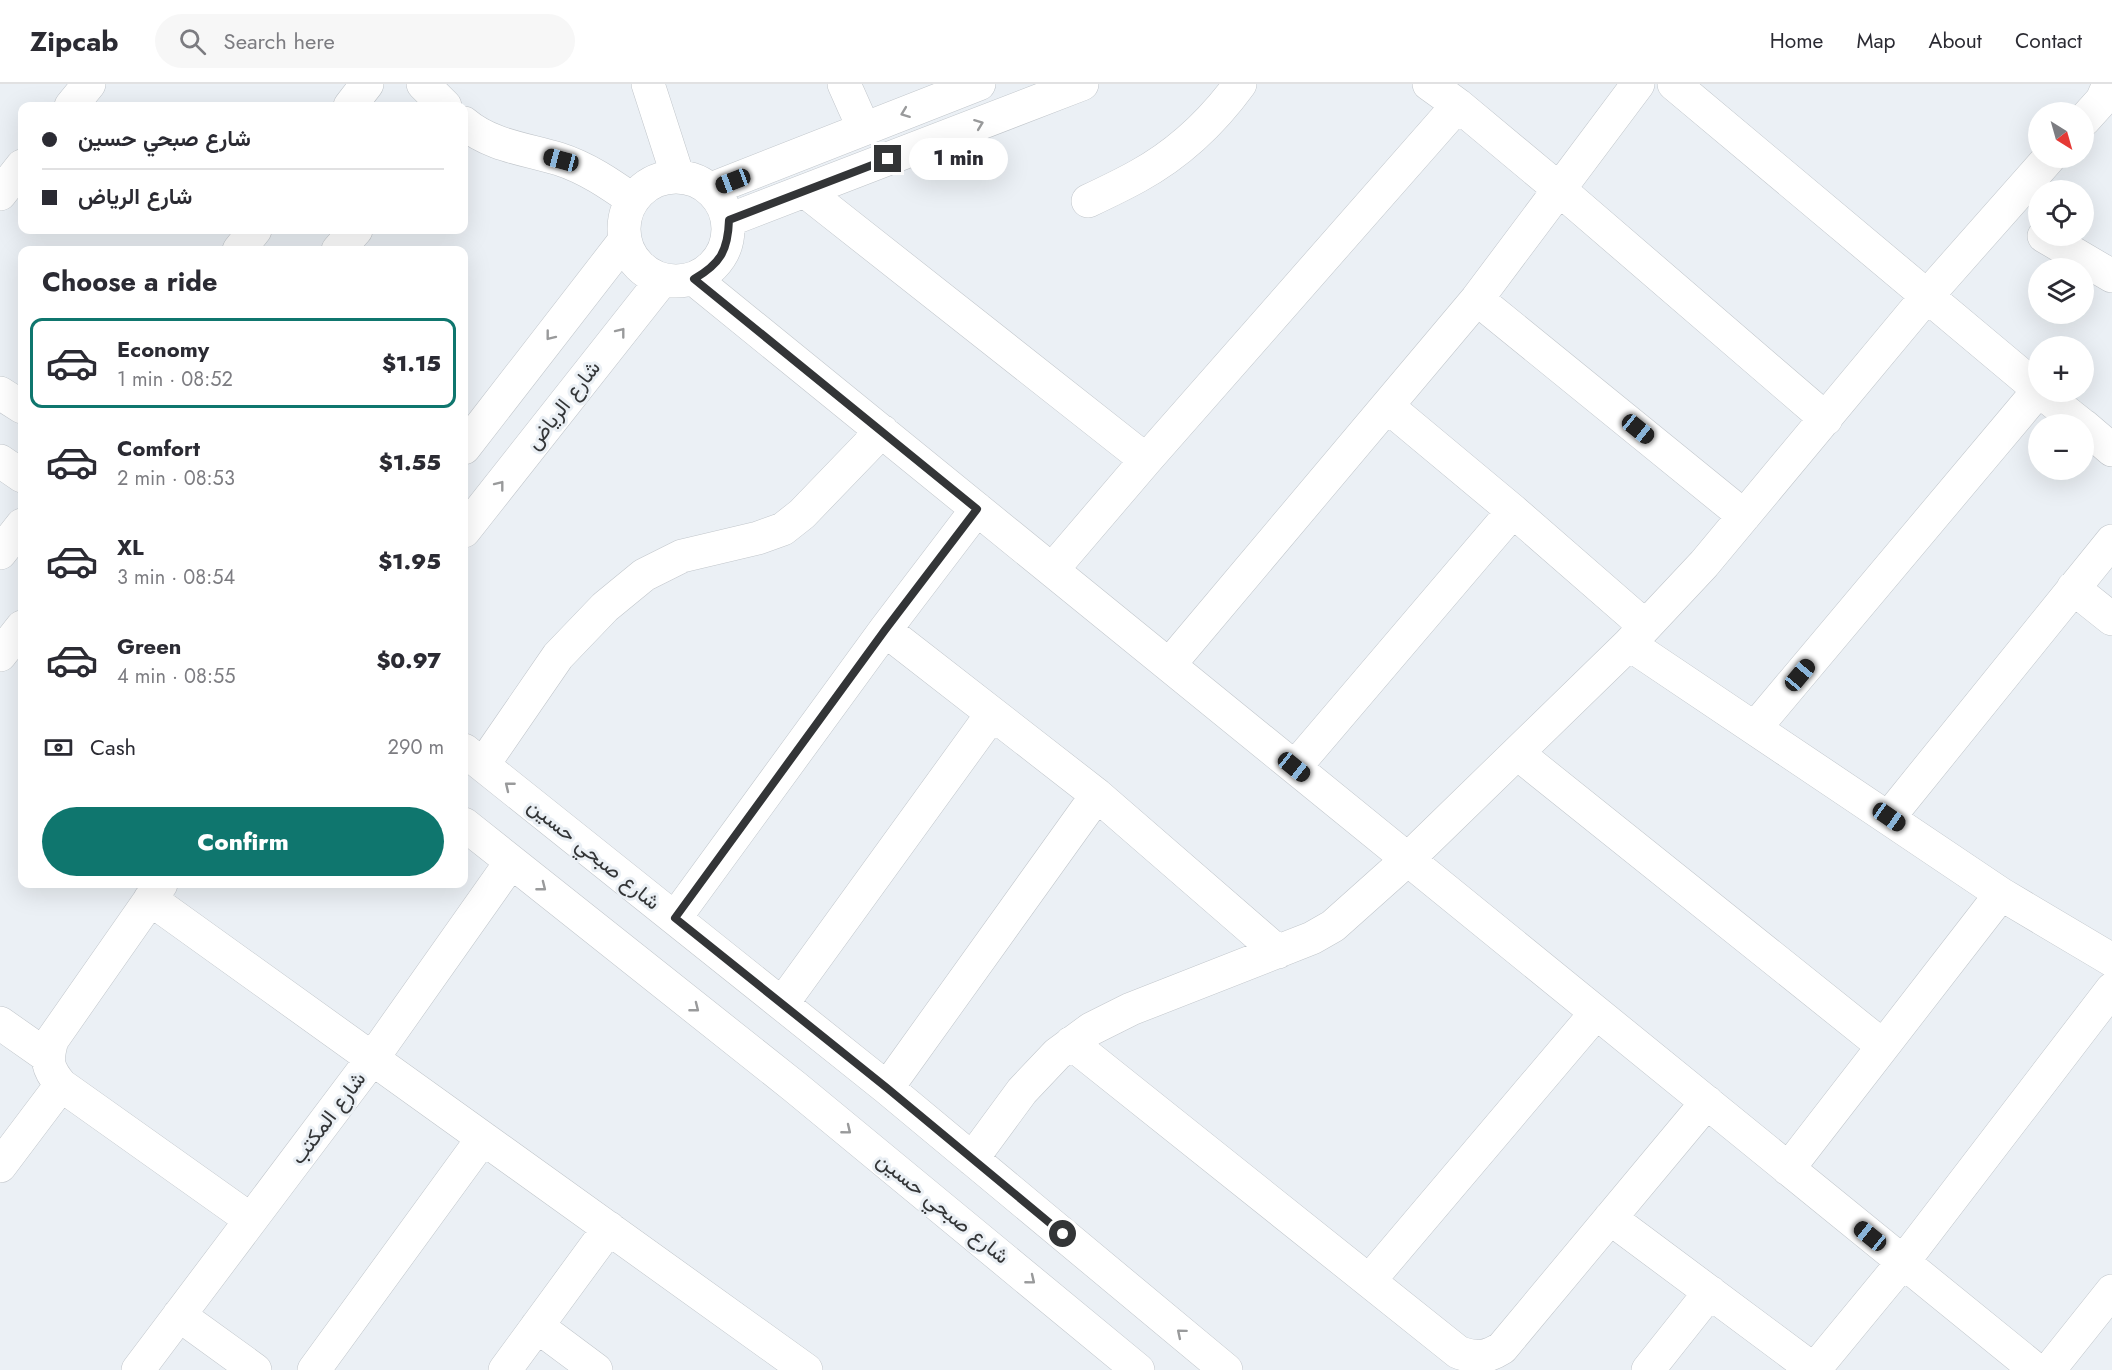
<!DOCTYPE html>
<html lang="en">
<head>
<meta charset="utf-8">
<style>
  :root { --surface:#fff; --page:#f7f7f7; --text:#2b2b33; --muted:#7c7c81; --line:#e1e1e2; --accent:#0f766e }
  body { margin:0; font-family:Jost,Vazirmatn,sans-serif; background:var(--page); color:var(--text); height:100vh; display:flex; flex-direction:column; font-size:22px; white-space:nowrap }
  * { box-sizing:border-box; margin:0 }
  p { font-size:20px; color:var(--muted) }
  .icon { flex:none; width:33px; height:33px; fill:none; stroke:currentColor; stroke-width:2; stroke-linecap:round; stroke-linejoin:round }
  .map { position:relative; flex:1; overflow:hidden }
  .side { position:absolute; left:18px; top:162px; width:450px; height:642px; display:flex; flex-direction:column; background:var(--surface); border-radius:12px; box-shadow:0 6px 24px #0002 }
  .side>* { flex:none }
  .banner { position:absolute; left:18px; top:18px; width:450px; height:132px; border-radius:12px; box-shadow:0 6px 24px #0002; display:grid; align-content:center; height:132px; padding:0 24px; background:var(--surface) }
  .needle { width:39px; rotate:143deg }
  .buttons { position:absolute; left:2028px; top:18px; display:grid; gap:12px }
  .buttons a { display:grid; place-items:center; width:66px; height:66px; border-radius:50%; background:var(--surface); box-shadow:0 6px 24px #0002; font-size:30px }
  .end { position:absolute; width:27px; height:27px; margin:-14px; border:8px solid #333537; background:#fff; box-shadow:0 0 0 3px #fff }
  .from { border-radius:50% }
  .bubble { position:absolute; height:42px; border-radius:21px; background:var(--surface); box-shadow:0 6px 24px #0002; font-size:20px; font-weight:800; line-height:42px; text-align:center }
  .car { position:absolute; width:18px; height:36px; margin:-18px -9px; border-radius:8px; box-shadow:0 0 4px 2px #0007; background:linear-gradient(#222 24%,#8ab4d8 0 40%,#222 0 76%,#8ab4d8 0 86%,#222 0) }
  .banner b { display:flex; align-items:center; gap:21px; height:57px; font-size:22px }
  .banner b+b { border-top:2px solid var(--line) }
  .banner i { width:15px; height:15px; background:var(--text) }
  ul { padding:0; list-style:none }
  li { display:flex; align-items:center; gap:18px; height:90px; margin:0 12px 9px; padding:0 12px; border:3px solid transparent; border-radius:12px }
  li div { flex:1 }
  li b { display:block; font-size:22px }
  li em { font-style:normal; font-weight:800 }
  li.current { border-color:var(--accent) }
  li>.icon { width:54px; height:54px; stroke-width:1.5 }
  h2 { padding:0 24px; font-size:27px; line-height:72px }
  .pay { display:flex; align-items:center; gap:15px; height:66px; padding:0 24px; font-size:22px }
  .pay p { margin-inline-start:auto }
  .cta { display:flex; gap:12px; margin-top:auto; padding:12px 24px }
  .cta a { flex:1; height:69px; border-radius:36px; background:var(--accent); color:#fff; font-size:24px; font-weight:800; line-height:69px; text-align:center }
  header { display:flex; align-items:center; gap:36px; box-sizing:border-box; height:84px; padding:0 30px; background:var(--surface); border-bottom:2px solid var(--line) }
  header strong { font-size:28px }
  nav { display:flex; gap:33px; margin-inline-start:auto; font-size:21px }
  .search { width:420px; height:54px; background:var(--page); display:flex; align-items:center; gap:15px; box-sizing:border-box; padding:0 21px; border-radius:33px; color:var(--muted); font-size:22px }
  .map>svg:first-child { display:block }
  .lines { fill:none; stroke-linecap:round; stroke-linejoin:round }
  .minor-casing { stroke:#c1c6cb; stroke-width:34 }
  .minor { stroke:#fff; stroke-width:33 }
  .oneway { stroke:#999a9b }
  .route { stroke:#333537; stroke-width:8 }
  .labels { text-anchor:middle; stroke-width:6; stroke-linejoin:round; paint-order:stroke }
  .street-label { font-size:21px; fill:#333537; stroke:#ebf0f5 }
</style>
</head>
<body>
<header>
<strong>Zipcab</strong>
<div class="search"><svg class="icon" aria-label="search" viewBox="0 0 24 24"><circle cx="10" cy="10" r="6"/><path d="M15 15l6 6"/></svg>Search here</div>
<nav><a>Home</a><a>Map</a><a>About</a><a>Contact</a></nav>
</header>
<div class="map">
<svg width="2112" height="1286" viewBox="0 0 2112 1286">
  <rect width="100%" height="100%" fill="#ebf0f5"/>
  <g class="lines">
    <defs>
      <path id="minor" d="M 423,0 L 445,22
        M 648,0 L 678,93
        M 844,0 L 864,45
        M 1429,0 L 1458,21 L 1560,106 L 1826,335
        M 1674,0 L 2038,305
        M 71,22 L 89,0
        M 350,22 L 367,0
        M 2084,36 L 2102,16 L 2109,0
        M 464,39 C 491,62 526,65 559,75 C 587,84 610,100 633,116
        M624 145a52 52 0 1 1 104 0a52 52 0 1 1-104 0Z
        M 711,105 L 979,0
        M 805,107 L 1146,376
        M 0,110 L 22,82
        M 1088,117 C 1105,109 1122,101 1138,92 C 1178,70 1213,37 1240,0
        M 729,136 L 1082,0
        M 2044,152 L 2112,192
        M 239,166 L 255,146
        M 338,166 L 356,146
        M 694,195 L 2036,1286
        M 1477,215 L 1744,432
        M 2041,308 L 2081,340
        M 0,309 L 22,323
        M 1387,322 L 1513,427 L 1645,542
        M 2084,342 L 2112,366
        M 464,364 L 625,156
        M 0,377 L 22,392
        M 464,447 L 662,196
        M 0,469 L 22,441
        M 1052,486 L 1146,376 L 1458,21
        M 2073,504 L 2112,535
        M 885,546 L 1097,711 L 1278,868
        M 1629,560 L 2001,810 L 2112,876
        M 0,571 L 22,543
        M 1169,581 L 1477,215 L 1638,0
        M 1755,644 L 2038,307
        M 464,666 L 887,1004 L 1226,1286
        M 1517,669 L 1883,962
        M 483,681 L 558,572 L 605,523 L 644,491 L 682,472 L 758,454 L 783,445 L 802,430 L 882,347
        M 1295,683 L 1513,427
        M 1889,733 L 2112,457
        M 464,740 L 795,1003 L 1138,1286
        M 161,800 L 52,956 C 46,977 47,984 61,1001 L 251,1136
        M 150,815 L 806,1286
        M 675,834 L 885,546 L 977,425
        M 782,920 L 992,630
        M 0,939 L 47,972
        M 1071,959 L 1458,1268 C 1476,1275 1486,1274 1502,1264 L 1707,1018
        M 887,1004 L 1097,711
        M 972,1075 L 1022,1007 L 1057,970 L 1091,945 L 1131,925 L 1312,854 L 1333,842 L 1408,775 L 1629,560 L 1704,480 L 1927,212 L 2049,74
        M 0,1082 L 61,1001
        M 1788,1085 L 2001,810
        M 1610,1134 L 1814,1286
        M 1369,1197 L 1596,929
        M 179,1231 L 255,1286
        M 537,1242 L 596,1286
        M 138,1286 L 372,975 L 511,778
        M 314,1286 L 483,1054
        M 505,1286 L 609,1144
        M 1648,1286 L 1710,1208
        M 1814,1286 L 1903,1178 L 2112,905
        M 2049,1286 L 2112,1207"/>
    </defs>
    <use href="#minor" class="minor-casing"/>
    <use href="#minor" class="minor"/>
  </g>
  <defs><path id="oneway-chevron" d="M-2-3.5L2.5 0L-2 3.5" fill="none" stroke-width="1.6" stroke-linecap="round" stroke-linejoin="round" transform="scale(1.5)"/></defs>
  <g class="oneway">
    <use href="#oneway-chevron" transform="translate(905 29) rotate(159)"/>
    <use href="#oneway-chevron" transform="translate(979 40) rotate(-21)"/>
    <use href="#oneway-chevron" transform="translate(621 248) rotate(-52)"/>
    <use href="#oneway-chevron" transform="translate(550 252) rotate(128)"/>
    <use href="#oneway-chevron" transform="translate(500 401) rotate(-52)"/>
    <use href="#oneway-chevron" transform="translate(509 702) rotate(-141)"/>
    <use href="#oneway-chevron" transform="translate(542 803) rotate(38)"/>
    <use href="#oneway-chevron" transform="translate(695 924) rotate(38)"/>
    <use href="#oneway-chevron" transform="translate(847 1046) rotate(39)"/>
    <use href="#oneway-chevron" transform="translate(1031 1196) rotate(39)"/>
    <use href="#oneway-chevron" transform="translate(1181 1249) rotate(-140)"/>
  </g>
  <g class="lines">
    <path class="route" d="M 888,75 L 729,136 C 728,167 720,180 694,195 L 977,425 L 885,546 L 675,834 L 887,1004 L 1063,1150"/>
  </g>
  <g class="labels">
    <g class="street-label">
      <text transform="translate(563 321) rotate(-52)" y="7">شارع الرياض</text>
      <text transform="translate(594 770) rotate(39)" y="7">شارع صبحي حسين</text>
      <text transform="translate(328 1034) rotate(-53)" y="7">شارع المكتب</text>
      <text transform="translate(943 1124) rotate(39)" y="7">شارع صبحي حسين</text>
    </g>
  </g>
</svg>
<div class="buttons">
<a><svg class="needle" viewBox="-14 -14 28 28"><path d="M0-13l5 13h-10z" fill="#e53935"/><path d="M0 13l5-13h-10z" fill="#7c7c81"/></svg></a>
<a><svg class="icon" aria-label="locate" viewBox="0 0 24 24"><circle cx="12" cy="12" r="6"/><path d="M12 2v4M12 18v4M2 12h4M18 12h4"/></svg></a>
<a><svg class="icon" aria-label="layers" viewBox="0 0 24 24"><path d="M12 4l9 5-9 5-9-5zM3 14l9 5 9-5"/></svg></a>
<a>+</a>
<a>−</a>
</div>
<i class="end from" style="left:1063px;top:1150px"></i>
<i class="end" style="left:888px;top:75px"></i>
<div class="bubble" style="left:909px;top:54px;width:99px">1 min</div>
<i class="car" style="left:561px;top:76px;rotate:285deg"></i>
<i class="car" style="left:733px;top:97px;rotate:249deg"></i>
<i class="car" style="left:1638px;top:345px;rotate:129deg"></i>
<i class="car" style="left:1800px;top:591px;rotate:40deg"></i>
<i class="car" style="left:1294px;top:683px;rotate:129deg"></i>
<i class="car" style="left:1889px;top:733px;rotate:125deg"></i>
<i class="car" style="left:1870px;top:1152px;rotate:309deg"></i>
<div class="banner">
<b><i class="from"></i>شارع صبحي حسين</b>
<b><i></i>شارع الرياض</b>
</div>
<section class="side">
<h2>Choose a ride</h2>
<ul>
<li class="current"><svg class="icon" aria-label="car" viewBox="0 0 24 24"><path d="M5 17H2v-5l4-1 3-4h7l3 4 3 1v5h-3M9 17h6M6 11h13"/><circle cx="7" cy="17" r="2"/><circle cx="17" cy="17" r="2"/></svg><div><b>Economy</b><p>1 min · 08:52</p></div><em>$1.15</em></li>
<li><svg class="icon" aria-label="car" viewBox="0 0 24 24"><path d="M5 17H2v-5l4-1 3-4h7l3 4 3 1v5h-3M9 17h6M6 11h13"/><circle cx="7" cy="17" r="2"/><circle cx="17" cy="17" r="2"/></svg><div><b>Comfort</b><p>2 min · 08:53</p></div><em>$1.55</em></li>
<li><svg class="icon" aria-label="car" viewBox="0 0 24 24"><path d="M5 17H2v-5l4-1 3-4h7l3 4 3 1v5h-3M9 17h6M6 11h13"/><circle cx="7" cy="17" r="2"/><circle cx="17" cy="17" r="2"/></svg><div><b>XL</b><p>3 min · 08:54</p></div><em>$1.95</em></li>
<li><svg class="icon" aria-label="car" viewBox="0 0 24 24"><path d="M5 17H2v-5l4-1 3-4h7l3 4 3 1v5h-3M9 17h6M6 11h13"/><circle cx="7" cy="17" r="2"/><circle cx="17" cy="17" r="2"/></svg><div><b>Green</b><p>4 min · 08:55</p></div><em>$0.97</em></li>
</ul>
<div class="pay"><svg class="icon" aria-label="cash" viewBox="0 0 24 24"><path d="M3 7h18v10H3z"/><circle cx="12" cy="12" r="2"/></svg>Cash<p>290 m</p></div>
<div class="cta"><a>Confirm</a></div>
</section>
</div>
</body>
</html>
